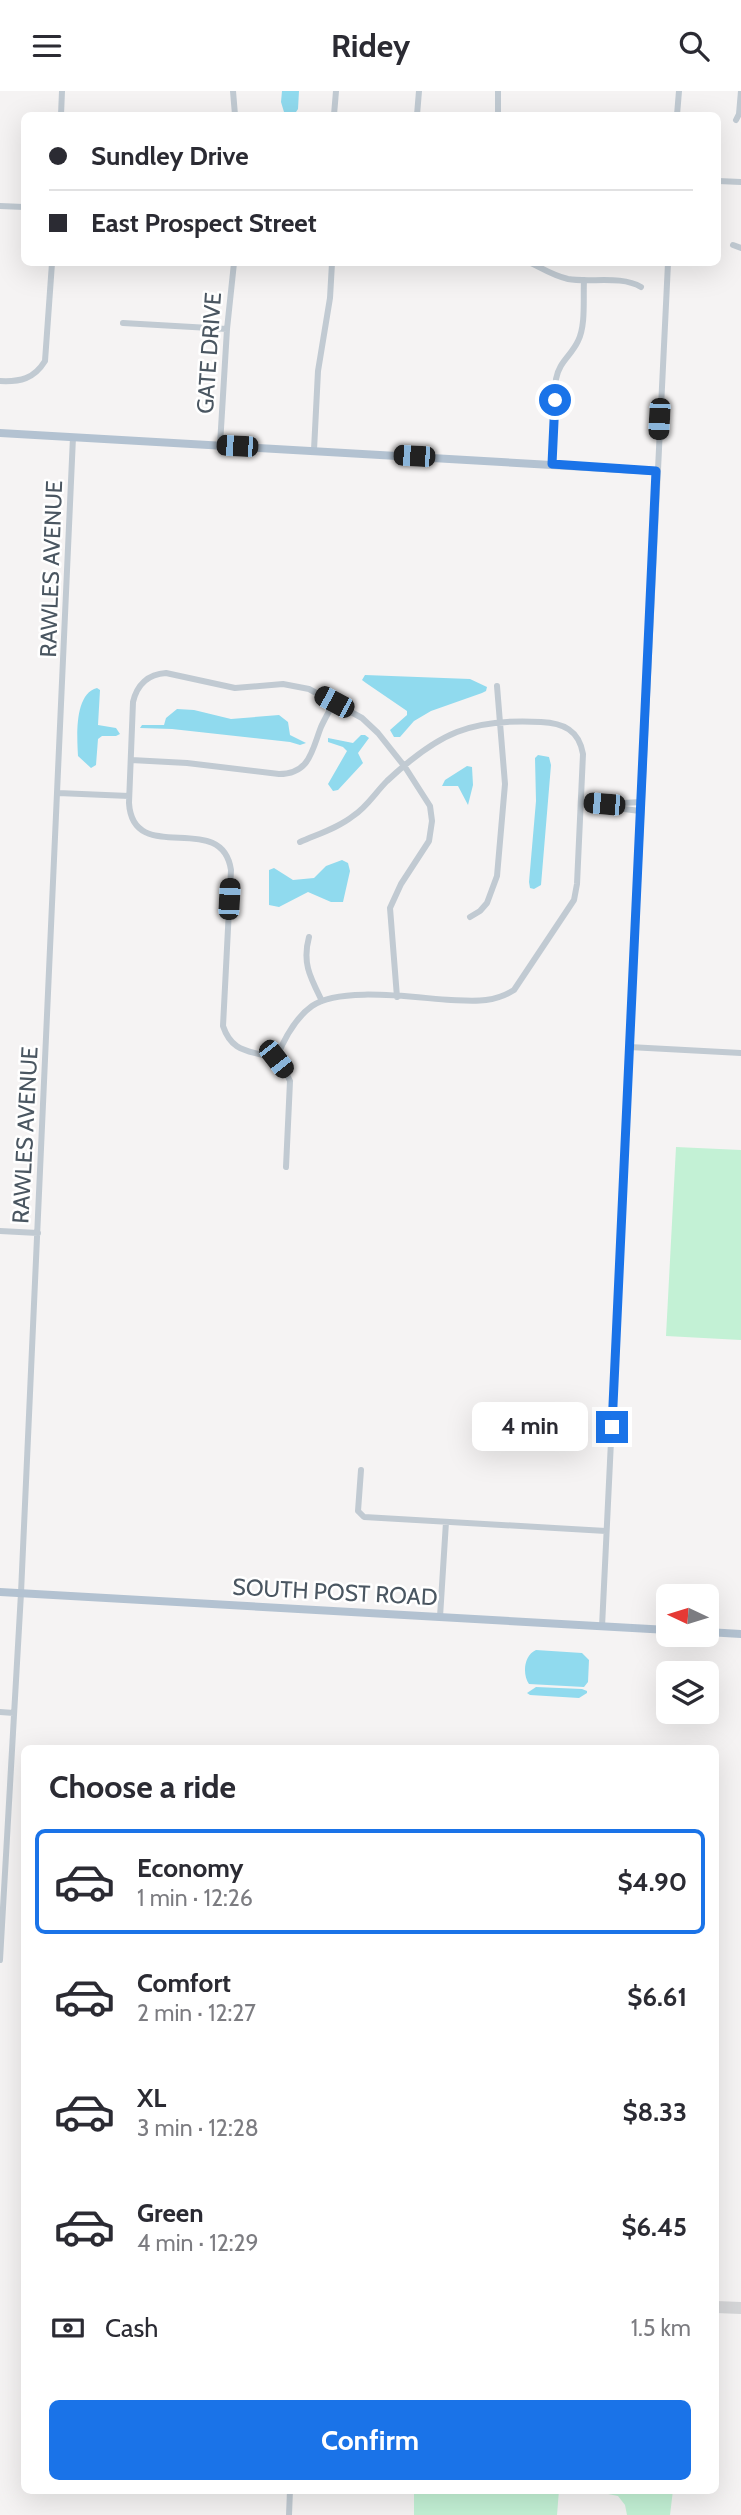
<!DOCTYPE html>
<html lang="en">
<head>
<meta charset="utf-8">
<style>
  :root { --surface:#fff; --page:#f7f7f7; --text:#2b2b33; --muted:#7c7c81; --line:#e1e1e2; --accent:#1a73e8 }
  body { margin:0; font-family:Cabin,sans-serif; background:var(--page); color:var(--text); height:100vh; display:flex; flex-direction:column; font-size:26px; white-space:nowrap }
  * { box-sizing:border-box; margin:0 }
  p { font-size:23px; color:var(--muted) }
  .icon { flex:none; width:38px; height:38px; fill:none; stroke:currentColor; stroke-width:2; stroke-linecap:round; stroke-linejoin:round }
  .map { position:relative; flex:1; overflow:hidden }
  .panel { position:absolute; left:21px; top:1654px; width:698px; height:749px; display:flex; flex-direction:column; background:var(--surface); border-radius:10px; box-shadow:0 7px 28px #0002 }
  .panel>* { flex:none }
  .guide { position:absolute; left:21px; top:21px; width:700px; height:154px; border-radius:10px; box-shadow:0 7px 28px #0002; display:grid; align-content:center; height:154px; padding:0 28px; background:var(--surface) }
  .needle { width:46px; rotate:274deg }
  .tools { position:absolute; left:656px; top:1493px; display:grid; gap:14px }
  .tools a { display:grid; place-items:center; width:63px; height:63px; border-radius:10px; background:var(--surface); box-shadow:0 7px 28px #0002; font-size:35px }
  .end { position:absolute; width:32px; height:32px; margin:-16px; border:9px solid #1a73e8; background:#fff; box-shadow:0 0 0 4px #fff }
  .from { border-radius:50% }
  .bubble { position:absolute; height:49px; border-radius:10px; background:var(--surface); box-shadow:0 7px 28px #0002; font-size:23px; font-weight:800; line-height:49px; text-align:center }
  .car { position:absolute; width:21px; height:42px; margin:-21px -10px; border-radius:9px; box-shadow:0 0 5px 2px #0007; background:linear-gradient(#222 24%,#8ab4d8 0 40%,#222 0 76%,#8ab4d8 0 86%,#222 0) }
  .guide b { display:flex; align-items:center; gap:24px; height:66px; font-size:26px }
  .guide b+b { border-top:2px solid var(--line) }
  .guide i { width:18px; height:18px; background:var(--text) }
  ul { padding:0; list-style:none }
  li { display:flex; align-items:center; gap:21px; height:105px; margin:0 14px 10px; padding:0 14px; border:4px solid transparent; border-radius:10px }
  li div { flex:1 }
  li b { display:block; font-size:26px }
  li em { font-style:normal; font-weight:800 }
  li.current { border-color:var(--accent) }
  li>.icon { width:63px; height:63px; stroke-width:1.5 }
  h2 { padding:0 28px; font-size:32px; line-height:84px }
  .pay { display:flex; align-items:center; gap:18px; height:77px; padding:0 28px; font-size:26px }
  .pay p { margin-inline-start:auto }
  .primary-button { display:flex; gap:14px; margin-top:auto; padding:14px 28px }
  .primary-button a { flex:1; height:80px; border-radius:10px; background:var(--accent); color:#fff; font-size:28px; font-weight:800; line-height:80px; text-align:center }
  header { display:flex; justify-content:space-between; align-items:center; height:91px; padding:0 28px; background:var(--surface); font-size:32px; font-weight:800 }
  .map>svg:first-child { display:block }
  .green { fill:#c3f1d5 }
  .water { fill:#90daee }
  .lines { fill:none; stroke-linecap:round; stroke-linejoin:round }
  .taxiway { stroke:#d5d6d8; stroke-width:12 }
  .minor { stroke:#c1cad2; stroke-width:6 }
  .major { stroke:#b3c2d1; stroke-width:8 }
  .route { stroke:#1a73e8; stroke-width:9 }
  .labels { text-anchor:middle; stroke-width:5; stroke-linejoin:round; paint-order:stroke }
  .street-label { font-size:23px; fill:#4a5661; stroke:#fff }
</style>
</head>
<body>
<header><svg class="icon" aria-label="menu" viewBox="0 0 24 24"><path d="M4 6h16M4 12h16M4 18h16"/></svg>Ridey<svg class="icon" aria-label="search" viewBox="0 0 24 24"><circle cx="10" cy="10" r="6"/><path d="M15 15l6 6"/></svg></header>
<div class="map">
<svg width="741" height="2424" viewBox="0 0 741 2424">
  <rect width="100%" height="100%" fill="#f5f3f3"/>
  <path class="green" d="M 676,1056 L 741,1059 L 741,1249 L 666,1245 Z
    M 414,2399 L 559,2399 L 557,2424 L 414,2424 Z
    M 588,2399 L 673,2399 L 670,2424 L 627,2424 L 625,2414 L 618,2405 Z"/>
  <path class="water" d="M 282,0 L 299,0 L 298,18 L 294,24 L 284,21 L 281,11 Z
    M 365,584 L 470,588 L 487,596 L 486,600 L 482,602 L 431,620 L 414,630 L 400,646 L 394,646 L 390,639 L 407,624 L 407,620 L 366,592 L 362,589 Z
    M 97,597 L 100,599 L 98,634 L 116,637 L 120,643 L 116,645 L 102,645 L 98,648 L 96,674 L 91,677 L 78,665 C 77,646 74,603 97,597 Z
    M 177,618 L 194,619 L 231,628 L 279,624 L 288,631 L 290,644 L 306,652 L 300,654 L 290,651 L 172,638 L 140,637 L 142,634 L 164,634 L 166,627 Z
    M 361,644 L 365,644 L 369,647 L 358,662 L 363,672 L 338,699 L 333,700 L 328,693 L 347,660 L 343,656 L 328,651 L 328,647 L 353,652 Z
    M 538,664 L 549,666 L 551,674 L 541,794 L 534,798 L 530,797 L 529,791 L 536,710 L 535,667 Z
    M 467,675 L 472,676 L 473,694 L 468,714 L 458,695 L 442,695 L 445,689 Z
    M 342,769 L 348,772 L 350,780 L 343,811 L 331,811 L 308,801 L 279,816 L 269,814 L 269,779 L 274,777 L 293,789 L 314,787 L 326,775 Z
    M 536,1559 L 582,1562 L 589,1569 L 588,1591 L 584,1596 L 529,1593 C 522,1583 524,1564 536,1559 Z
    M 536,1596 L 582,1598 L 587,1600 L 587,1602 L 579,1607 L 530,1604 L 527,1602 Z"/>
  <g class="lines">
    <path class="taxiway" d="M 716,2216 L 741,2217"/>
    <path class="minor" d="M 233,0 L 235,24
      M 498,0 L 498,24
      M 61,24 L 62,0
      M 334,24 L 336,0
      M 417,24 L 419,0
      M 677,24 L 679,0
      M 736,29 L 739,23 L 741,0
      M 718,90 L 741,91
      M 0,115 L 24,116
      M 733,154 L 741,157
      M 531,172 C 543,178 554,185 568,188 C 590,192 621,184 641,196
      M 123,232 L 227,238
      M 0,290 C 20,291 34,288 45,270 L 52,172
      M 220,354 L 227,238 L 234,172
      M 314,359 L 318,280 L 330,207 L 332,172
      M 552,373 L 556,288 C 559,271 571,265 578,250 C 586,234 583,208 584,189
      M 131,669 L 187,672 L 279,683 C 310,683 312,659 321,636 C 325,627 330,619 334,611
      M 58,702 L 129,705
      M 581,711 L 604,713 L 641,711
      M 604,713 L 608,716 L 640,720
      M 470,826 L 480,820 L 487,812 L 497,785 L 505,693 L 497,595
      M 309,846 C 302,872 310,886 322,910
      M 629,956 L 741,962
      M 276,968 C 284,948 295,927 312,915 C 340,895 416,907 451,909 C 475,910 493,912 514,899 L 574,809 L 577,793 L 583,663 C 579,639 563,632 541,631 C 471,627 438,642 387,690 C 375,702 367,716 353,725 C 338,737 318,743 300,751
      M 286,1076 L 290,990 C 273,947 237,977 223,935 L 231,779 C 222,717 133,777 129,712 L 133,611 C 137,594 148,583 166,582 L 235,597 L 283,593 L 309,598 L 362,627 L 378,642 L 405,676 L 430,715 L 432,730 L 429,750 L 401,793 L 390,817 L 397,906
      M 0,1140 L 38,1142
      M 361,1379 L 358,1420 L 364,1426 L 606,1440
      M 440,1526 L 446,1431
      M 602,1536 L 668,172
      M 0,1621 L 14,1622
      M 0,1869 L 21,1502 L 73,346
      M 289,2424 L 290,2399"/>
    <path class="major" d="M 0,342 L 656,380
      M 0,1501 L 668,1539
      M 707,1541 L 741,1543"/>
  </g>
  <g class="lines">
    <path class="route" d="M 555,309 L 552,373 L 656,380 L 612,1336"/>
  </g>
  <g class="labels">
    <g class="street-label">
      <text transform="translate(209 262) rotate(-86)" y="8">GATE DRIVE</text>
      <text transform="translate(51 478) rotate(-88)" y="8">RAWLES AVENUE</text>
      <text transform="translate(25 1044) rotate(-87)" y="8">RAWLES AVENUE</text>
      <text transform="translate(335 1501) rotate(3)" y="8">SOUTH POST ROAD</text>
    </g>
  </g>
</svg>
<div class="tools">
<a><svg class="needle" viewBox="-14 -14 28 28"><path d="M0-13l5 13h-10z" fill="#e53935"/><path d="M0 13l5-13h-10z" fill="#7c7c81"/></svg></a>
<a><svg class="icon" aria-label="layers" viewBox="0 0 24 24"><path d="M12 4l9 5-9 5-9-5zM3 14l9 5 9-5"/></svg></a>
</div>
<i class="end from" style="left:555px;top:309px"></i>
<i class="end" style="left:612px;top:1336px"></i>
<div class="bubble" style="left:472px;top:1311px;width:116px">4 min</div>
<i class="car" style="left:659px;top:328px;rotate:183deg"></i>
<i class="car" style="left:237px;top:355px;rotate:273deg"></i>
<i class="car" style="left:414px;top:365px;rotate:273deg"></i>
<i class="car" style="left:334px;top:611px;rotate:298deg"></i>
<i class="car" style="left:604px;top:713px;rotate:275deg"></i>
<i class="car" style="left:229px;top:808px;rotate:3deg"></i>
<i class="car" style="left:276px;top:968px;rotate:142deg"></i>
<div class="guide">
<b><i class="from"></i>Sundley Drive</b>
<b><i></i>East Prospect Street</b>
</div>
<section class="panel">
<h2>Choose a ride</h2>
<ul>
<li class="current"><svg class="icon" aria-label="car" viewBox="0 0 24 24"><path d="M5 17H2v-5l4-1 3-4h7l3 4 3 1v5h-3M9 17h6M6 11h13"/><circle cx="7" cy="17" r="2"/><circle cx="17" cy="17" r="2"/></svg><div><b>Economy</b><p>1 min · 12:26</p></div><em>$4.90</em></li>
<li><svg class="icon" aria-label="car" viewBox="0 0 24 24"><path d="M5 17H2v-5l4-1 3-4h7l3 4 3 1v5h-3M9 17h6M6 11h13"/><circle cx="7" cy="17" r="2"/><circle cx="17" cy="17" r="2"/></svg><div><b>Comfort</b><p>2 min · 12:27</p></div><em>$6.61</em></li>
<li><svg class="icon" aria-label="car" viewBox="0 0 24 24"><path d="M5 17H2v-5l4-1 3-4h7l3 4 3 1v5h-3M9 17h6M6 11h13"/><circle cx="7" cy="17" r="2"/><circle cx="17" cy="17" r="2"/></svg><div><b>XL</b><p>3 min · 12:28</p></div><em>$8.33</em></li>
<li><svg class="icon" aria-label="car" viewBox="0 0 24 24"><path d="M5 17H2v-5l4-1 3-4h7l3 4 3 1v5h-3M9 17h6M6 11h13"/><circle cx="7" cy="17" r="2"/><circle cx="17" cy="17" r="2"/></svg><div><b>Green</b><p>4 min · 12:29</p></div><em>$6.45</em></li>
</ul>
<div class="pay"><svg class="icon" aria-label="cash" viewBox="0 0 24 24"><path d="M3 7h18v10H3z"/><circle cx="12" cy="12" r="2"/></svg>Cash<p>1.5 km</p></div>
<div class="primary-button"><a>Confirm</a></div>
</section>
</div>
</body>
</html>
